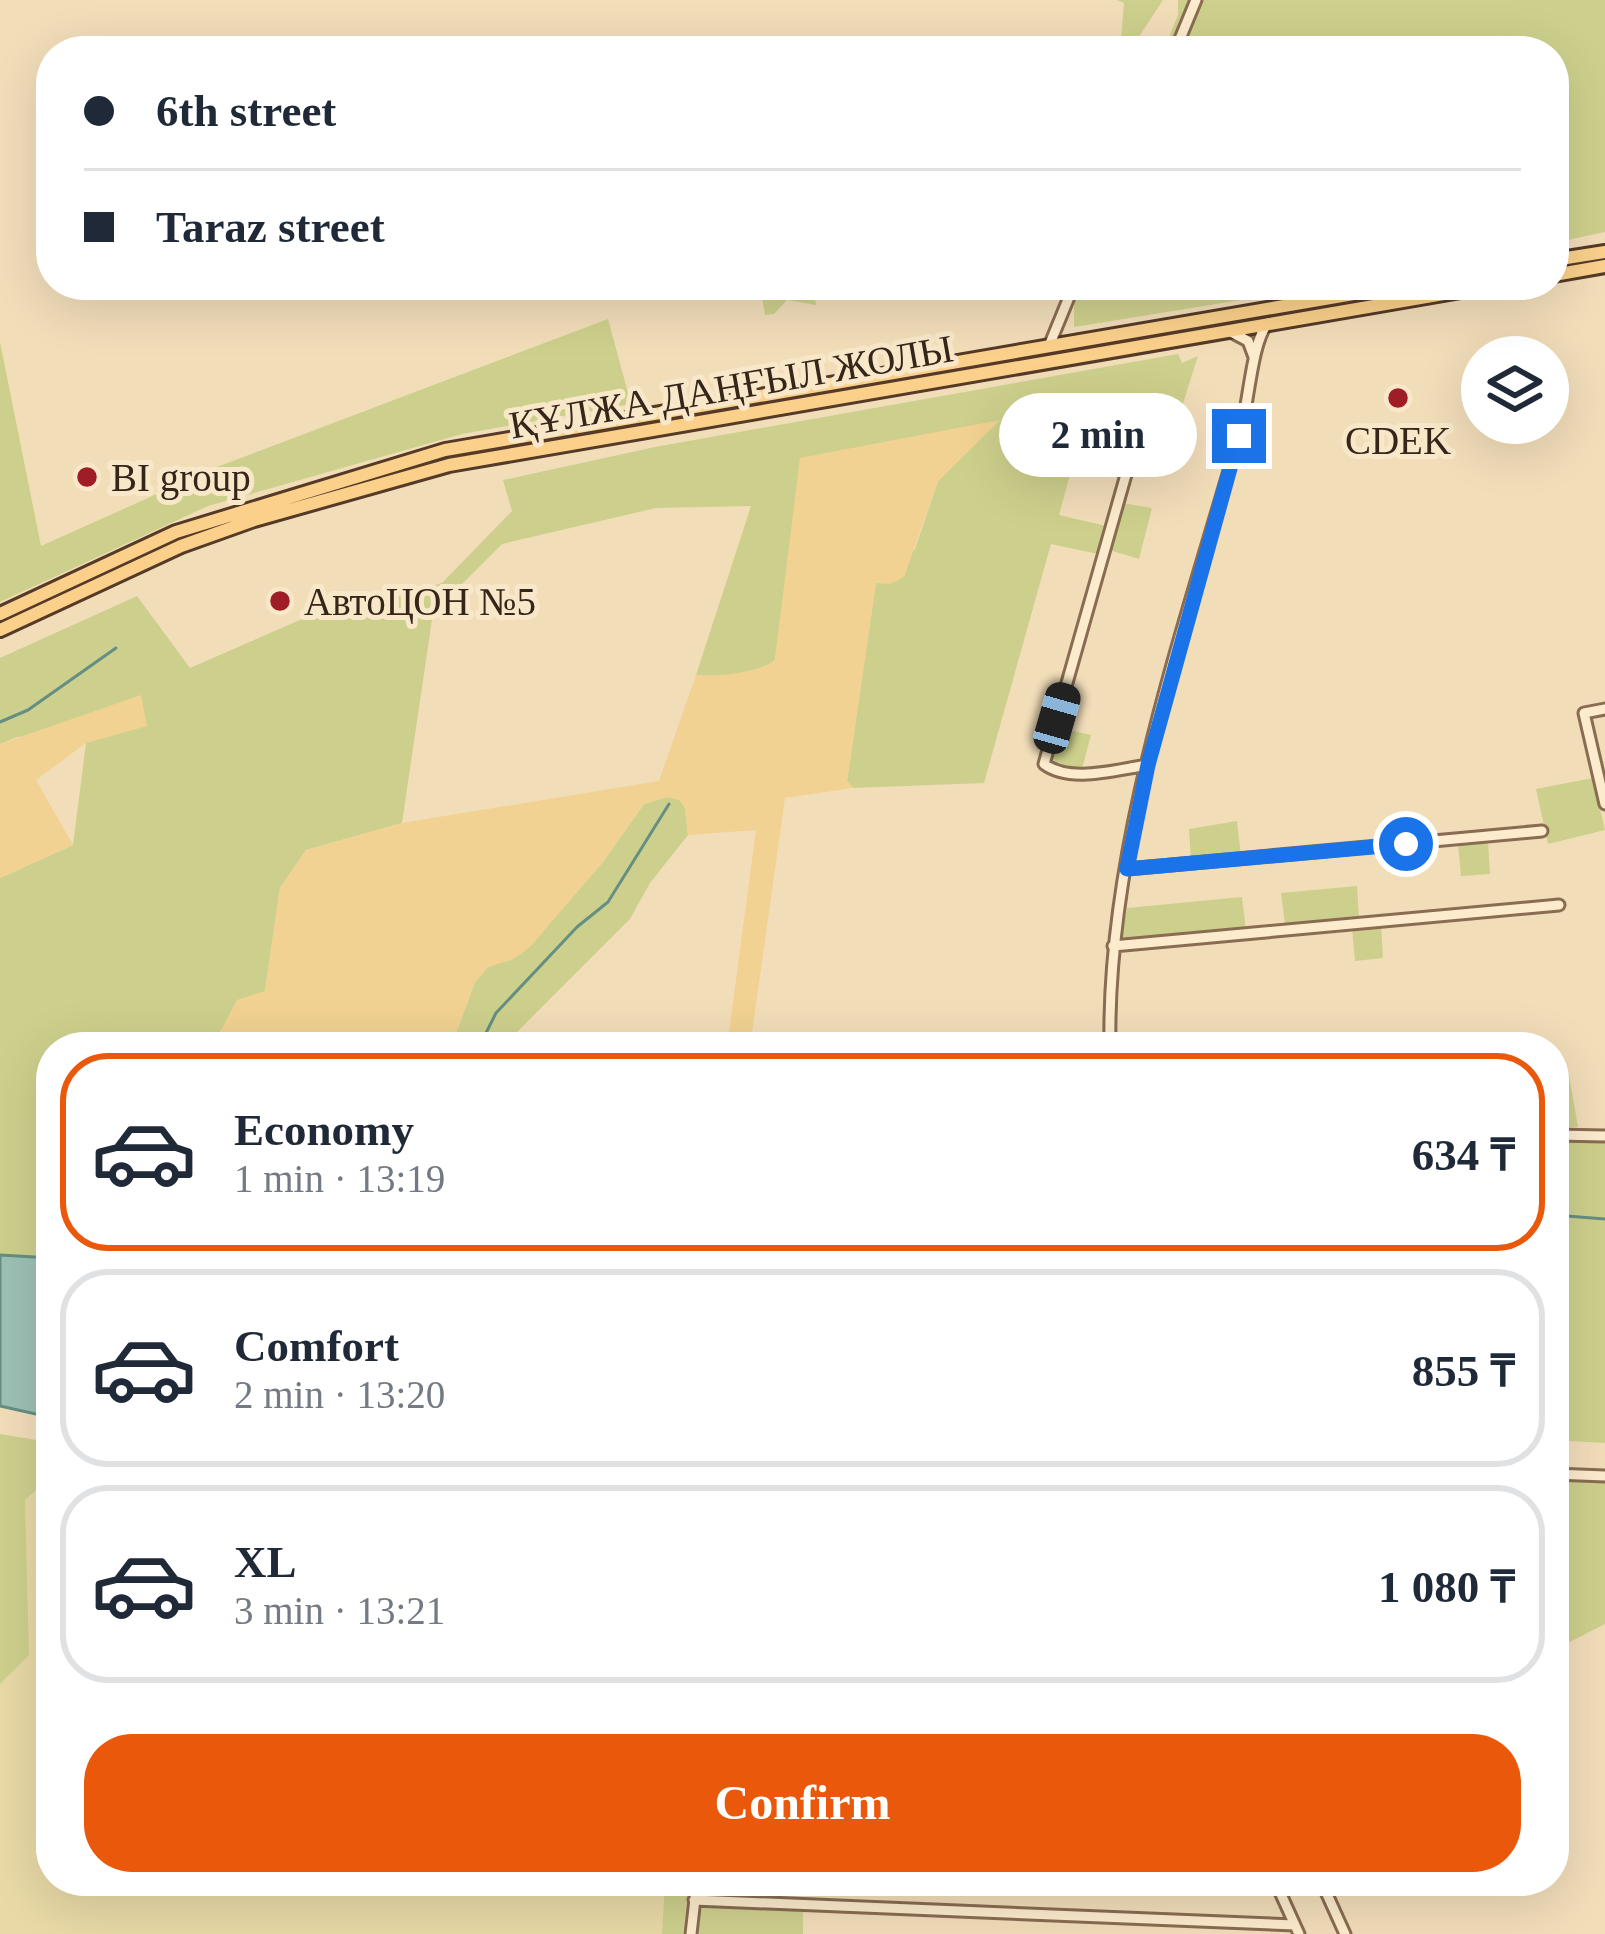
<!DOCTYPE html>
<html lang="en">
<head>
<meta charset="utf-8">
<style>
  :root { --surface:#fff; --page:#f6f6f7; --text:#1f2937; --muted:#747a83; --line:#e0e1e3; --accent:#ea580c }
  body { margin:0; font-family:Georgia,serif; background:var(--page); color:var(--text); height:100vh; display:flex; flex-direction:column; font-size:45px; white-space:nowrap }
  * { box-sizing:border-box; margin:0 }
  p { font-size:39px; color:var(--muted) }
  .icon { flex:none; width:66px; height:66px; fill:none; stroke:currentColor; stroke-width:2; stroke-linecap:round; stroke-linejoin:round }
  .map { position:relative; flex:1; overflow:hidden }
  .sheet { position:absolute; left:36px; top:1032px; width:1533px; height:864px; display:flex; flex-direction:column; background:var(--surface); border-radius:48px; box-shadow:0 12px 48px #0002 }
  .sheet>* { flex:none }
  .top-card { position:absolute; left:36px; top:36px; width:1533px; height:264px; border-radius:48px; box-shadow:0 12px 48px #0002; display:grid; align-content:center; height:264px; padding:0 48px; background:var(--surface) }
  .fabs { position:absolute; left:1461px; top:336px; display:grid; gap:24px }
  .fabs a { display:grid; place-items:center; width:108px; height:108px; border-radius:50%; background:var(--surface); box-shadow:0 12px 48px #0002; font-size:60px }
  .end { position:absolute; width:54px; height:54px; margin:-27px; border:15px solid #1a73e8; background:#fff; box-shadow:0 0 0 6px #fff }
  .from { border-radius:50% }
  .bubble { position:absolute; height:84px; border-radius:42px; background:var(--surface); box-shadow:0 12px 48px #0002; font-size:39px; font-weight:700; line-height:84px; text-align:center }
  .car { position:absolute; width:36px; height:72px; margin:-36px -18px; border-radius:15px; box-shadow:0 0 9px 3px #0007; background:linear-gradient(#222 24%,#8ab4d8 0 40%,#222 0 76%,#8ab4d8 0 86%,#222 0) }
  .top-card b { display:flex; align-items:center; gap:42px; height:114px; font-size:45px }
  .top-card b+b { border-top:3px solid var(--line) }
  .top-card i { width:30px; height:30px; background:var(--text) }
  ul { padding:21px 0 0; list-style:none }
  li { display:flex; align-items:center; gap:36px; height:198px; margin:0 24px 18px; padding:0 24px; border:6px solid var(--line); border-radius:48px }
  li div { flex:1 }
  li b { display:block; font-size:45px }
  li em { font-style:normal; font-weight:700 }
  li.selected { border-color:var(--accent) }
  li>.icon { width:108px; height:108px; stroke-width:1.5 }
  .cta { display:flex; gap:24px; margin-top:auto; padding:24px 48px }
  .cta a { flex:1; height:138px; border-radius:48px; background:var(--accent); color:#fff; font-size:48px; font-weight:700; line-height:138px; text-align:center }
  .map>svg:first-child { display:block }
  .farmland { fill:#e8d9a6 }
  .green { fill:#cdd08c }
  .sand { fill:#f1d292 }
  .water { fill:#9ec1b5; stroke:#658f82; stroke-width:3 }
  .lines { fill:none; stroke-linecap:round; stroke-linejoin:round }
  .stream { stroke:#658f82; stroke-width:3 }
  .minor-casing { stroke:#896c52; stroke-width:15 }
  .major-casing { stroke:#563a28; stroke-width:18 }
  .minor { stroke:#fcebcc; stroke-width:9 }
  .major { stroke:#fad08b; stroke-width:12 }
  .route { stroke:#1a73e8; stroke-width:15 }
  .poi-dot { fill:#9e1d26; stroke:#f8e8c9; stroke-width:4.5 }
  .labels { text-anchor:middle; stroke-width:10; stroke-linejoin:round; paint-order:stroke }
  .street-label { font-size:39px; fill:#362519; stroke:#f8e8c9 }
  .poi-label { font-size:39px; fill:#362519; stroke:#f8e8c9; text-anchor:start }
</style>
</head>
<body>
<div class="map">
<svg width="1605" height="1934" viewBox="0 0 1605 1934">
  <rect width="100%" height="100%" fill="#f2ddb9"/>
  <path class="farmland" d="M 51,1477 L 51,1881 L 665,1881 L 662,1934 L 0,1934 L 0,1684 L 29,1655 L 25,1500 Z"/>
  <path class="green" d="M 1117,0 L 1163,0 L 1134,44 L 1121,39 L 1124,3 Z
    M 1178,0 L 1605,0 L 1605,232 L 1558,242 L 1554,225 L 1554,51 L 1163,51 L 1178,15 Z
    M 760,285 L 813,285 L 816,305 L 787,300 L 774,314 L 765,315 Z
    M 1063,285 L 1333,285 L 1074,327 L 1074,303 L 1060,296 Z
    M 608,319 L 631,404 L 462,434 L 208,506 L 0,602 L 0,342 L 41,546 L 217,467 Z
    M 1178,354 L 1182,363 L 1198,356 L 1165,460 L 1136,453 L 1145,421 L 1088,409 L 1059,515 L 1106,526 L 1098,554 L 1051,544 L 984,783 L 853,788 L 847,781 L 876,582 L 915,549 L 938,481 L 998,421 L 801,458 L 775,660 C 759,673 717,678 696,675 L 751,506 L 656,508 L 502,544 L 433,613 L 402,823 L 306,850 L 280,888 L 265,991 L 220,1031 L 219,1047 L 51,1047 L 51,1258 L 0,1255 L 0,878 L 73,845 L 86,743 L 147,725 L 17,737 L 0,744 L 0,658 L 137,596 L 190,668 L 357,595 L 362,608 L 442,583 L 512,511 L 503,480 L 655,447 Z
    M 1122,503 L 1152,508 L 1139,559 L 1109,550 Z
    M 1059,728 L 1091,735 L 1082,769 L 1053,765 L 1051,760 Z
    M 1593,778 L 1605,830 L 1548,844 L 1536,789 Z
    M 667,797 L 679,799 L 685,807 L 688,835 L 650,883 L 630,919 L 502,1047 L 451,1047 L 475,982 L 488,967 L 521,954 L 603,862 L 644,804 Z
    M 1237,821 L 1241,856 L 1191,861 L 1189,829 Z
    M 1488,841 L 1490,874 L 1461,876 L 1458,844 Z
    M 1357,886 L 1359,918 L 1285,925 L 1281,893 Z
    M 1242,897 L 1246,929 L 1120,941 L 1127,908 Z
    M 1381,925 L 1383,958 L 1355,961 L 1352,928 Z
    M 1569,1075 L 1578,1127 L 1554,1128 L 1554,1076 Z
    M 1605,1140 L 1605,1443 L 1568,1441 L 1567,1468 L 1554,1468 L 1554,1141 Z
    M 0,1434 L 42,1441 L 51,1438 L 51,1477 L 25,1500 L 29,1655 L 0,1684 Z
    M 1554,1480 L 1605,1483 L 1605,1624 L 1554,1650 Z
    M 665,1881 L 689,1881 L 683,1934 L 662,1934 Z
    M 704,1881 L 786,1881 L 786,1897 L 703,1892 Z
    M 702,1907 L 803,1910 L 803,1934 L 698,1934 Z"/>
  <path class="sand" d="M 1000,420 L 938,481 L 904,577 L 890,584 L 876,583 L 847,781 L 853,788 L 785,798 L 750,1047 L 727,1047 L 756,830 L 688,835 L 685,808 L 679,800 L 667,797 L 644,804 L 603,862 L 530,947 L 511,960 L 488,967 L 475,982 L 451,1047 L 219,1047 L 220,1032 L 237,1000 L 265,991 L 280,888 L 306,850 L 402,823 L 659,781 L 696,675 C 717,677 759,673 775,660 L 800,458 Z
    M 141,695 L 147,726 L 86,743 L 36,780 L 73,845 L 0,878 L 0,744 Z"/>
  <path class="water" d="M 0,1255 L 51,1258 L 51,1412 L 40,1415 L 0,1406 Z"/>
  <g class="lines">
    <path class="stream" d="M 0,722 L 28,710 L 116,648
      M 479,1047 L 496,1013 L 577,927 L 608,902 L 669,804
      M 1554,1215 L 1605,1219"/>
    <defs>
      <path id="minor" d="M 1175,51 L 1196,0
        M 1231,332 L 1248,341 L 1254,357
        M 1049,346 L 1074,285
        M 1131,457 L 1044,764 C 1070,784 1118,769 1148,765
        M 1605,709 L 1584,713 L 1605,804
        M 1127,869 L 1542,831
        M 1113,946 L 1559,905
        M 1110,1047 C 1106,845 1186,623 1241,429 C 1249,401 1252,341 1268,323
        M 1554,1135 L 1605,1136
        M 1554,1474 L 1605,1476
        M 1275,1881 L 1299,1934
        M 1321,1881 L 1345,1934
        M 694,1900 L 1295,1925
        M 691,1934 L 697,1881"/>
      <path id="major" d="M 1554,260 L 1605,252
        M 1554,275 L 1605,266
        M 0,614 L 176,532 L 445,450 L 1406,285
        M 0,630 L 181,546 L 254,520 L 449,465 L 1496,285"/>
    </defs>
    <use href="#minor" class="minor-casing"/>
    <use href="#major" class="major-casing"/>
    <use href="#minor" class="minor"/>
    <use href="#major" class="major"/>
  </g>
  <g class="lines">
    <path class="route" d="M 1239,436 L 1148,765 L 1127,869 L 1406,844"/>
  </g>
  <g class="poi-dot">
    <circle cx="1398" cy="398" r="12"/>
    <circle cx="87" cy="477" r="12"/>
    <circle cx="280" cy="601" r="12"/>
  </g>
  <g class="labels">
    <g class="street-label">
      <text transform="translate(731 386) rotate(-10)" y="14">ҚҰЛЖА ДАҢҒЫЛ ЖОЛЫ</text>
    </g>
    <g class="poi-label">
      <text x="1398" y="454" text-anchor="middle">CDEK</text>
      <text x="111" y="491">BI group</text>
      <text x="304" y="615">АвтоЦОН №5</text>
    </g>
  </g>
</svg>
<div class="fabs">
<a><svg class="icon" aria-label="layers" viewBox="0 0 24 24"><path d="M12 4l9 5-9 5-9-5zM3 14l9 5 9-5"/></svg></a>
</div>
<i class="end from" style="left:1406px;top:844px"></i>
<i class="end" style="left:1239px;top:436px"></i>
<div class="bubble" style="left:999px;top:393px;width:198px">2 min</div>
<i class="car" style="left:1057px;top:718px;rotate:16deg"></i>
<div class="top-card">
<b><i class="from"></i>6th street</b>
<b><i></i>Taraz street</b>
</div>
<section class="sheet">
<ul>
<li class="selected"><svg class="icon" aria-label="car" viewBox="0 0 24 24"><path d="M5 17H2v-5l4-1 3-4h7l3 4 3 1v5h-3M9 17h6M6 11h13"/><circle cx="7" cy="17" r="2"/><circle cx="17" cy="17" r="2"/></svg><div><b>Economy</b><p>1 min · 13:19</p></div><em>634 ₸</em></li>
<li><svg class="icon" aria-label="car" viewBox="0 0 24 24"><path d="M5 17H2v-5l4-1 3-4h7l3 4 3 1v5h-3M9 17h6M6 11h13"/><circle cx="7" cy="17" r="2"/><circle cx="17" cy="17" r="2"/></svg><div><b>Comfort</b><p>2 min · 13:20</p></div><em>855 ₸</em></li>
<li><svg class="icon" aria-label="car" viewBox="0 0 24 24"><path d="M5 17H2v-5l4-1 3-4h7l3 4 3 1v5h-3M9 17h6M6 11h13"/><circle cx="7" cy="17" r="2"/><circle cx="17" cy="17" r="2"/></svg><div><b>XL</b><p>3 min · 13:21</p></div><em>1 080 ₸</em></li>
</ul>
<div class="cta"><a>Confirm</a></div>
</section>
</div>
</body>
</html>
